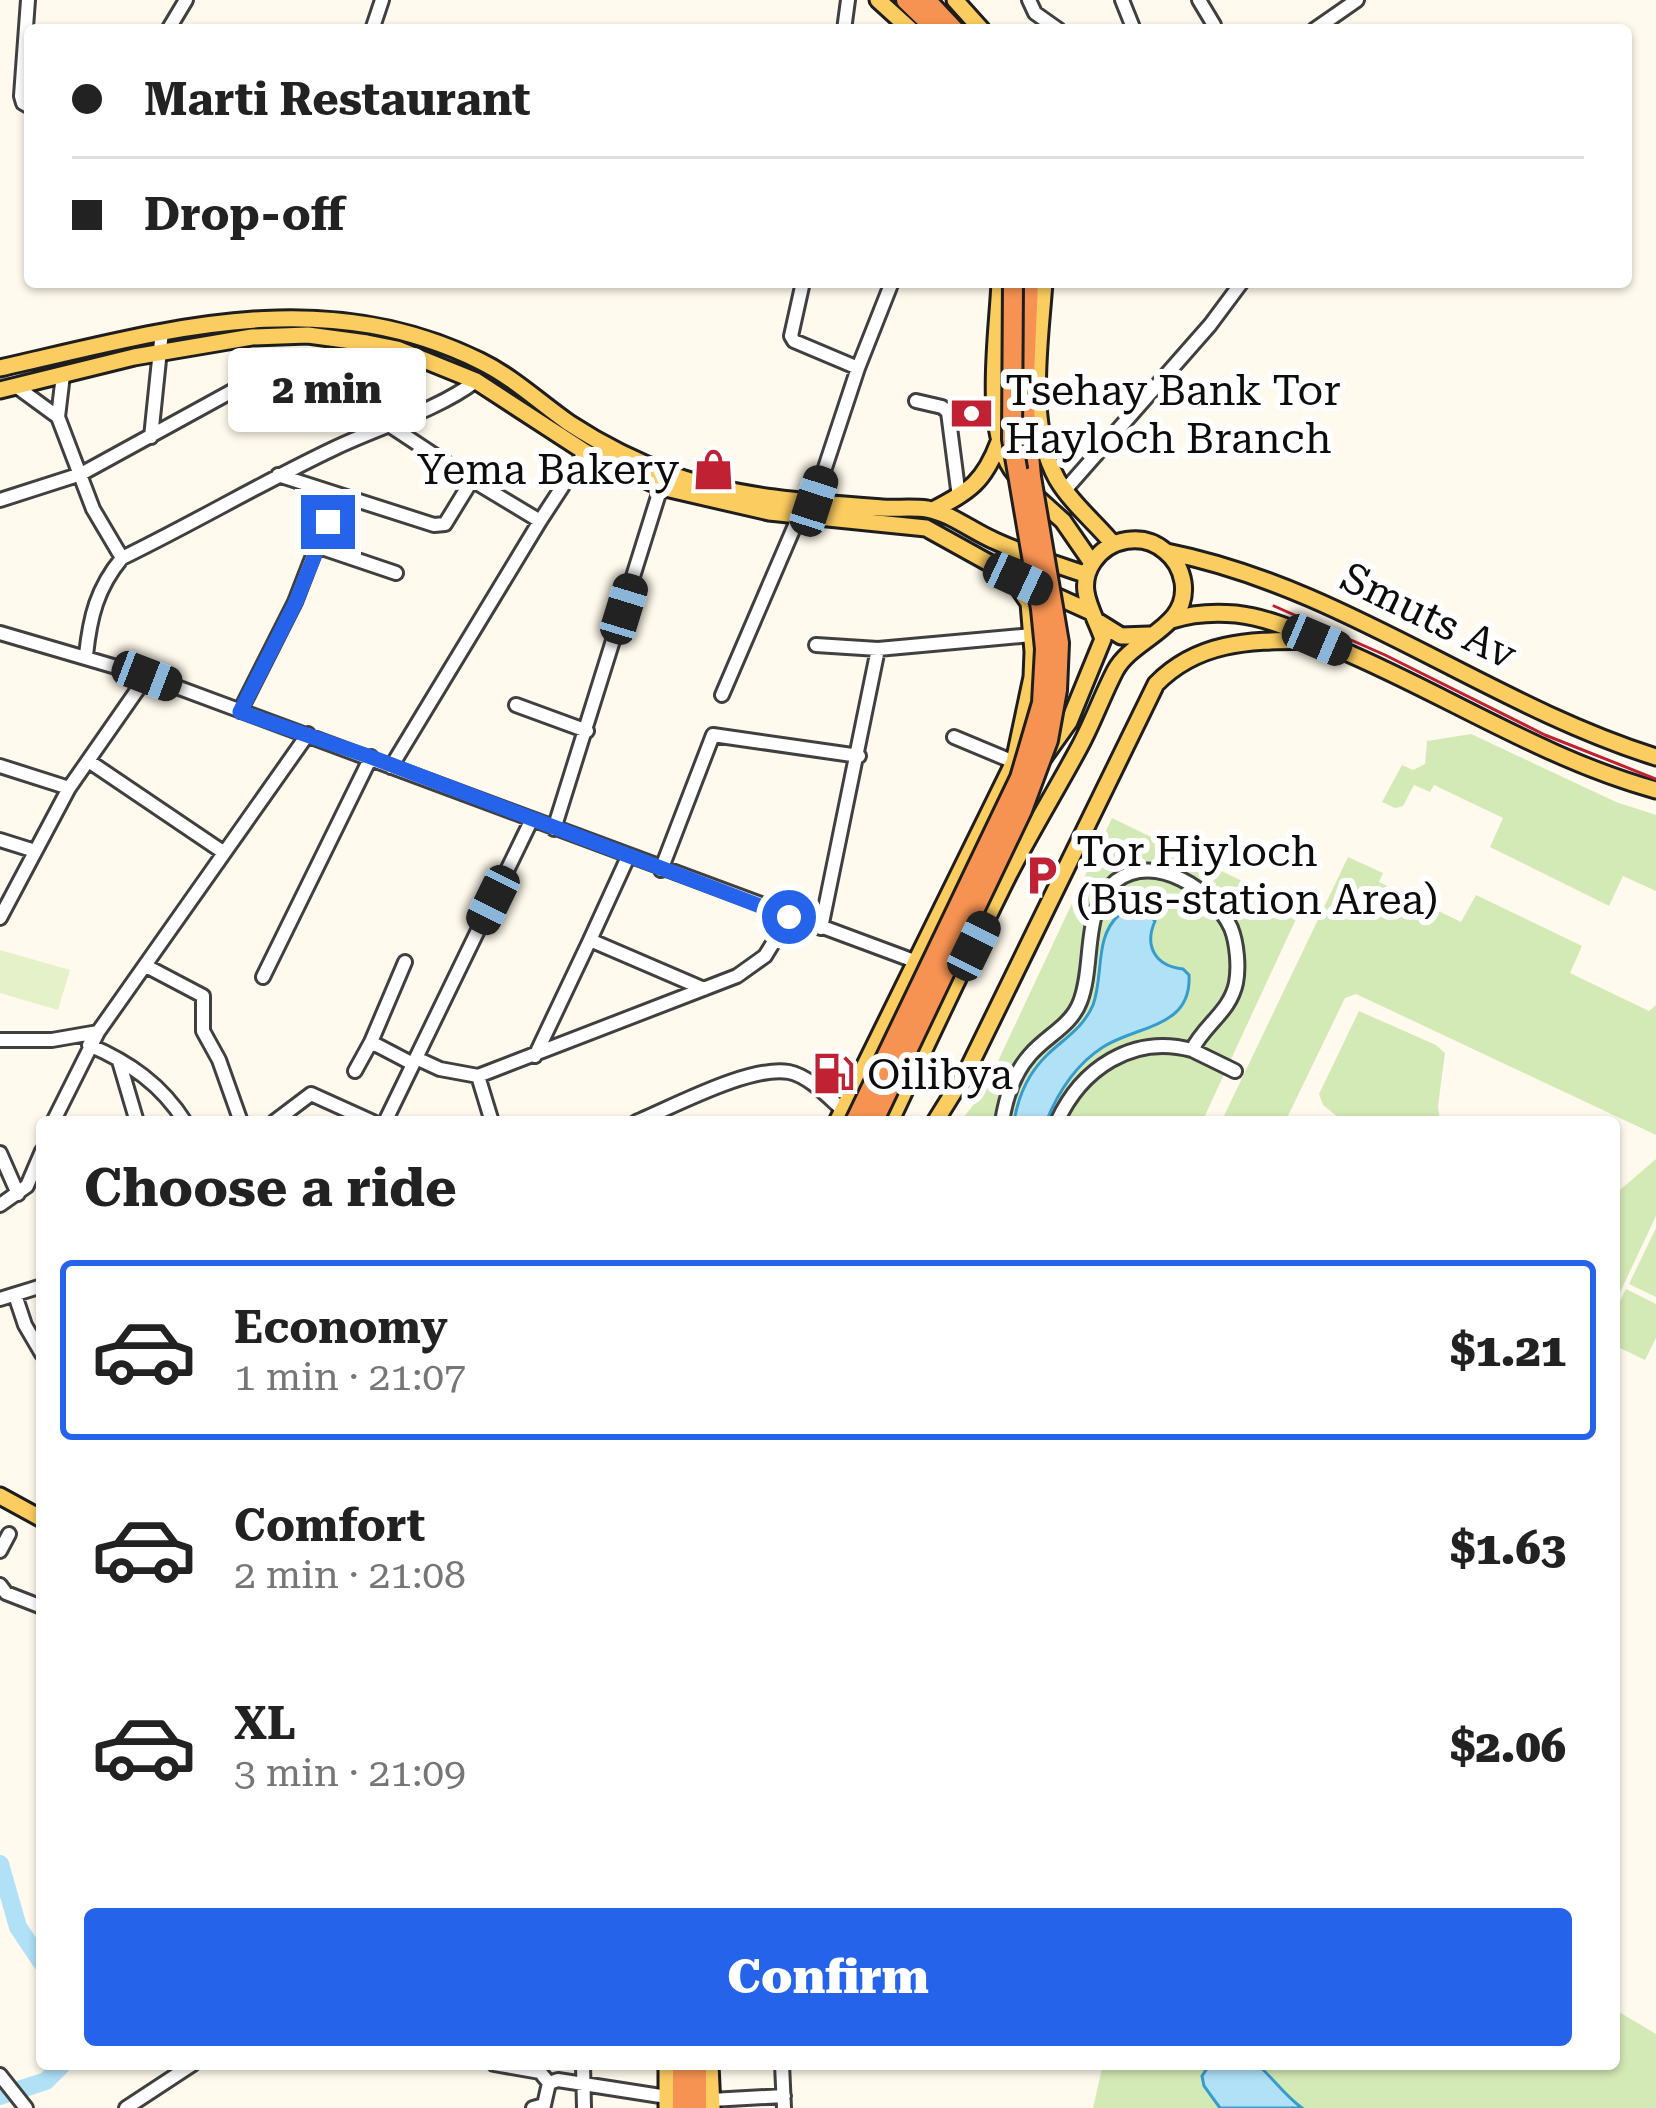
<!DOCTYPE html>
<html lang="en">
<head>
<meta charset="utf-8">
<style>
  :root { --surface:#fff; --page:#f6f6f6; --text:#222; --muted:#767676; --line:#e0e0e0; --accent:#2563eb }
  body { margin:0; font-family:"Roboto Serif",serif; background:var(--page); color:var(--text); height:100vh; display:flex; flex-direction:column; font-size:45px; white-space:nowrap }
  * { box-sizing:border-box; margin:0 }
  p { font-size:39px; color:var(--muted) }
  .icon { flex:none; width:66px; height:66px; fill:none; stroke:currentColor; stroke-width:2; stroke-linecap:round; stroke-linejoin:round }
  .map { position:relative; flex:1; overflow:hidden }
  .panel { position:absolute; left:36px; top:1116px; width:1584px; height:954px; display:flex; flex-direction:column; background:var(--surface); border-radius:12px; box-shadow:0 3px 9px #0004 }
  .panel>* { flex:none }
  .banner { position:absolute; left:24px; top:24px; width:1608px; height:264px; border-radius:12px; box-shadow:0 3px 9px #0004; display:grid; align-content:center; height:264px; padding:0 48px; background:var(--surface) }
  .end { position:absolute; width:54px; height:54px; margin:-27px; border:15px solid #2563eb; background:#fff; box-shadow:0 0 0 6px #fff }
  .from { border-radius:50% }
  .bubble { position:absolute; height:84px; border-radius:12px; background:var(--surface); box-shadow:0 3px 9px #0004; font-size:39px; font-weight:800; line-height:84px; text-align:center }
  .car { position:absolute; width:36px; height:72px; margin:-36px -18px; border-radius:15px; box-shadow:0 0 9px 3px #0007; background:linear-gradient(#222 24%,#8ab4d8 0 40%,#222 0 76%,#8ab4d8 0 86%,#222 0) }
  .banner b { display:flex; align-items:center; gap:42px; height:114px; font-size:45px }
  .banner b+b { border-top:3px solid var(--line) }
  .banner i { width:30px; height:30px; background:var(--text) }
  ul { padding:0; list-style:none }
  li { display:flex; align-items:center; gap:36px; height:180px; margin:0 24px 18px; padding:0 24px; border:6px solid transparent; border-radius:12px }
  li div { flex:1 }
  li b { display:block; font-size:45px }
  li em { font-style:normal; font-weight:800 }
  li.on { border-color:var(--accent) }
  li>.icon { width:108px; height:108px; stroke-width:1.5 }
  h2 { padding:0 48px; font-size:54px; line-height:144px }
  .primary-button { display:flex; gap:24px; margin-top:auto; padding:24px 48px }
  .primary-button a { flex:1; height:138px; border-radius:12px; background:var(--accent); color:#fff; font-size:48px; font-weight:800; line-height:138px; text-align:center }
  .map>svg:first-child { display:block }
  .green { fill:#d4eab6 }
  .pitch { fill:#e5f1c8 }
  .water { fill:#b0e1f7; stroke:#369cd0; stroke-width:3 }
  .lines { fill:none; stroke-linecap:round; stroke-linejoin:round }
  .river { stroke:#b0e1f7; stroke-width:18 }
  .minor-casing { stroke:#404040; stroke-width:18 }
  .major-casing { stroke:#1e1e1e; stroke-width:21 }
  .highway-casing { stroke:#1e1e1e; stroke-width:24 }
  .minor { stroke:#fff; stroke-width:12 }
  .major { stroke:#fbcc60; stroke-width:15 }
  .highway { stroke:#f79352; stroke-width:18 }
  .tram { stroke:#c02233; stroke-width:3 }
  .highway-bridge-casing { stroke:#1e1e1e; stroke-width:24; stroke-linecap:butt }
  .highway-bridge { stroke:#f79352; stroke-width:18 }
  .route { stroke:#2563eb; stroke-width:15 }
  .labels { text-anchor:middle; stroke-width:12; stroke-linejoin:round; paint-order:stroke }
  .poi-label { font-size:42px; fill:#0d0d0d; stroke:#fff; text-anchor:start }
  .street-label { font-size:42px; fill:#0d0d0d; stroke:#fff }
</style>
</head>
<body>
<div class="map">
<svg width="1656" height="2108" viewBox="0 0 1656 2108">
  <rect width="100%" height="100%" fill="#fffaed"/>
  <path class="green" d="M 1471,734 L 1616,802 L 1656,815 L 1656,891 L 1623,876 L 1609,906 L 1490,847 L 1503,818 L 1434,785 L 1430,792 L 1414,785 L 1403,806 L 1395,808 L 1382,802 L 1402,765 L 1413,770 L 1425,764 L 1427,741 Z
    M 1112,818 L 1267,893 L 1263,905 L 1296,919 L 1202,1122 L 960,1122 L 984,1091 Z
    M 1348,857 L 1383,873 L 1379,882 L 1461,922 L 1476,895 L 1582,946 L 1570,973 L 1649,1011 L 1656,1005 L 1656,1135 L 1356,994 L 1345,998 L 1285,1122 L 1221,1122 Z
    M 1359,1011 L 1436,1045 L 1445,1053 L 1438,1106 L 1440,1122 L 1344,1122 L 1323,1105 L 1319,1094 Z
    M 1656,1159 L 1656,1216 L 1614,1305 L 1614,1195 Z
    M 1656,1228 L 1656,1297 L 1629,1284 Z
    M 1626,1289 L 1656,1304 L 1656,1338 L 1645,1360 L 1614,1345 L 1614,1314 Z
    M 1614,2009 L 1656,2034 L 1656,2108 L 1093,2108 L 1103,2064 L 1614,2064 Z"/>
  <path class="pitch" d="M 0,950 L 70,970 L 58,1010 L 0,993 Z"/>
  <path class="water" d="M 1148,914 L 1155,921 C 1144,946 1155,966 1183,969 L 1189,975 C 1192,1028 1138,1025 1103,1047 C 1075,1065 1058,1092 1046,1122 L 1014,1122 C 1018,1096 1028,1073 1048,1054 C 1065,1038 1083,1028 1093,1005 C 1104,975 1094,937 1119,915 Z
    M 1210,2064 L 1257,2064 C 1274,2079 1284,2095 1302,2108 L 1220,2108 L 1204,2086 L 1202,2076 Z"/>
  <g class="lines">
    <path class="river" d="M 0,1864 L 18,1927 L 42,1963
      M 0,2096 L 46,2081 L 63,2064"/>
    <defs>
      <path id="minor" d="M 28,0 L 21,96 L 23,103 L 30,107
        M 1029,0 L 1035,13 L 1059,30
        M 1122,0 L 1134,30
        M 1199,0 L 1214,25
        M 168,30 L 186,0
        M 372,30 L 382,0
        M 844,30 L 848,0
        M 1314,30 L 1357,0
        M 803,282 L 791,336 L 794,341 L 858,368
        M 63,375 L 58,417 L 93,509 L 122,558 C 97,588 90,617 86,655
        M 17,387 L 58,417
        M 916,401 L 942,407 L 948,412 L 959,497
        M 151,437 L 162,331
        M 278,475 L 434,525 L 445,524 L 472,480 L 386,423
        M 1065,490 L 1210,325 L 1242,282
        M 0,500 L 81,474 L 236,389
        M 814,501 L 858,368 L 892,282
        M 540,521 L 585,452
        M 319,547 L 396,573
        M 122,558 C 194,523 263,482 335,448 C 381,426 436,411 476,381
        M 0,633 L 147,676 L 917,962
        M 816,645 L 878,649 L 1032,635
        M 722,695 L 799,516
        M 516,705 L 587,731
        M 240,711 L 295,602 L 336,496
        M 954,737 L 1014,762
        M 90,762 L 223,852
        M 0,766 L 69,788
        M 391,767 L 540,521 L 472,480
        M 554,829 L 661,487
        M 0,840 L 35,851
        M 661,870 L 713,735 L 859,756
        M 0,918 L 69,788 L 147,676
        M 821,928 L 878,649
        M 590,940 L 628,857
        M 405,962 L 371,1042 L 413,1064
        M 146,966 L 203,996 L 203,1031 L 219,1060 L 241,1122
        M 263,977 L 371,757
        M 0,1040 L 52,1040 L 98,1032
        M 89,1045 C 129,1062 162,1085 185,1122
        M 535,1056 L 590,940 L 704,989
        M 416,1058 L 440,1069 L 478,1076 L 737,976 L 765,956 L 789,917
        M 119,1061 L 137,1122
        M 355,1071 L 371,1042
        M 478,1076 L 492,1122
        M 53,1122 L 98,1032 L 308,734
        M 274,1122 L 311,1094 L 373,1122
        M 385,1122 L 531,821
        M 636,1122 C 673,1107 750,1065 789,1072 C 809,1076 828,1097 843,1110
        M 1002,1122 C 1006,1097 1013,1074 1030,1055 C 1046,1036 1071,1026 1080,1002 C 1095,964 1081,909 1116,881 C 1155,851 1214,891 1231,928 C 1237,943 1239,967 1236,983 C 1230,1012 1204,1025 1192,1050 L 1235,1071
        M 1057,1122 C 1081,1069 1132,1034 1192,1050
        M 0,1153 L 18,1194
        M 0,1205 L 27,1186 L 42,1151
        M 15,1295 L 25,1325 L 42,1354
        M 0,1299 L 42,1286
        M 0,1551 L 9,1534
        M 0,1585 L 6,1593 L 42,1607
        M 494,2064 L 540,2072 L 549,2083
        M 583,2064 L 584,2108
        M 782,2064 L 784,2108
        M 0,2075 L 26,2108
        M 711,2100 L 784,2096
        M 126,2108 L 193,2064
        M 533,2108 L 544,2105 L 549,2083 L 558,2080 L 667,2097"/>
      <path id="major" d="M 878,0 L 911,30
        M 955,0 L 982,30
        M 1000,282 C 998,334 981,434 1016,475
        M 1044,282 C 1040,343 1026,423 1057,479 C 1071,503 1096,523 1113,544
        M 0,368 C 164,331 319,282 480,361 C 513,377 539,402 569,423 C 601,444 639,463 675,476 C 739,498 814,503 882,508 C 896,509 912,507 927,509 C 950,513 972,531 993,540 C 1023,554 1055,564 1087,575
        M 0,390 L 134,357 L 252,337 L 308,335 L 367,343 L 397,349 L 476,381 L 585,452 L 661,487 L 769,512 L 926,528 L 1018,579 L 1091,612
        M 1032,493 L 1063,521 L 1092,563
        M 933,510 C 970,491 984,482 999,442
        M 1167,552 C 1343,587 1487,704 1656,757
        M 1172,620 C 1193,613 1213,612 1236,614 C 1273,618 1308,636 1341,650 C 1447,695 1546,760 1656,790
        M 1097,621 L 1121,636 L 1149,635
        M 837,1122 L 1014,762 L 1032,677 L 1033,652 L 1029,603 L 1013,580
        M 890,1122 C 929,1039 968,956 1009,874 C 1031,831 1057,789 1080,746 C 1093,722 1102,696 1115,671 C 1133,637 1190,628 1183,582 C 1181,570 1175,559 1165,551 C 1143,532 1109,538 1093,562 C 1075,589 1094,612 1103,639 L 1069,722 L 1044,757
        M 935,1122 L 968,1069 L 1156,684 C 1201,638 1257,641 1317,640
        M 0,1496 L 42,1519
        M 667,2064 L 667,2108
        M 710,2064 L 712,2108"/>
      <path id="highway" d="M 906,0 L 937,30
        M 926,0 L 954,30
        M 1029,282 L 1024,398 L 1031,477
        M 682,2064 L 682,2108
        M 697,2064 L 697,2108"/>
    </defs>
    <use href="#minor" class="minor-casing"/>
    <use href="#major" class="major-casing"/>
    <use href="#highway" class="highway-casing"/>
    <use href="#minor" class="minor"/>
    <use href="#major" class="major"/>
    <use href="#highway" class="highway"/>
    <path class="tram" d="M 1274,606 L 1385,655 L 1545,735 L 1656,779"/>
    <defs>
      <path id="highway-bridge" d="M 855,1122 L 1020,778 L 1042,703 L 1045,649 L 1041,609 L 1012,439 L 1013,282
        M 873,1122 L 1022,810 L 1048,740 L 1057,690 L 1059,643 L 1031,477"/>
    </defs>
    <use href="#highway-bridge" class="highway-bridge-casing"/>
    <use href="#highway-bridge" class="highway-bridge"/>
  </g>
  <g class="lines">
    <path class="route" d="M 328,522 L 296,602 L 240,712 L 371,757 L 789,917"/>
  </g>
  <defs>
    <symbol id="bank-bare" viewBox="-9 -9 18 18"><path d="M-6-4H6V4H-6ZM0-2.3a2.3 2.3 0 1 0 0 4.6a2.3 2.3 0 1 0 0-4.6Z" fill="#c02233" stroke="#fff" stroke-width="2.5" paint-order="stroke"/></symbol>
    <symbol id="shop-bare" viewBox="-9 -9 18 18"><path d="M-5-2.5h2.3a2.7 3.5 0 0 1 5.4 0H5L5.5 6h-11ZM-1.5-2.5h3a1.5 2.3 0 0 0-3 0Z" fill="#c02233" stroke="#fff" stroke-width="2.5" paint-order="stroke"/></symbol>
    <symbol id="parking-bare" viewBox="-9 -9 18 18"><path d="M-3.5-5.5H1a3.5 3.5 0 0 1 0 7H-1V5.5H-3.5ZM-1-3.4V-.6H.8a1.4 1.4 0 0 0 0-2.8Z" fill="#c02233" stroke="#fff" stroke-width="2.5" paint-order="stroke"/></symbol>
    <symbol id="fuel-bare" viewBox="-9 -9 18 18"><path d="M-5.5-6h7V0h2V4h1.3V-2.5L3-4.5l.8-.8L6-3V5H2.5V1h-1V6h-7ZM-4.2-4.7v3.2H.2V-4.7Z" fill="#c02233" stroke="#fff" stroke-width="2.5" paint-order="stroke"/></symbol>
  </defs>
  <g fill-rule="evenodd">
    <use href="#bank-bare" x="942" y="384" width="59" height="59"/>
    <use href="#shop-bare" x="684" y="440" width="59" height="59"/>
    <use href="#parking-bare" x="1012" y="846" width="59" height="59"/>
    <use href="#fuel-bare" x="804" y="1044" width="59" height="59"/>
  </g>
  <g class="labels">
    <g class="poi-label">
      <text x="1005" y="405">Tsehay Bank Tor<tspan x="1005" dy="48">Hayloch Branch</tspan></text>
      <text x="679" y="484" text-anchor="end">Yema Bakery</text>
      <text x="1076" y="866">Tor Hiyloch<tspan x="1076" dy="48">(Bus-station Area)</tspan></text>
      <text x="867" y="1089">Oilibya</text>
    </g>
    <g class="street-label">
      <text transform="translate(1429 615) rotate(26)" y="15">Smuts Av</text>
    </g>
  </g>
</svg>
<i class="end from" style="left:789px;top:917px"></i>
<i class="end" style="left:328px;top:522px"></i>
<div class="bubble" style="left:228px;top:348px;width:198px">2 min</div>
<i class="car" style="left:814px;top:501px;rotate:18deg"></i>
<i class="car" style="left:1018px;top:579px;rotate:115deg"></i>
<i class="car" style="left:624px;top:609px;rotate:17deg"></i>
<i class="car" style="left:1317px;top:640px;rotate:113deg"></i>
<i class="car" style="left:147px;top:676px;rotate:111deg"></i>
<i class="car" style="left:493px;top:900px;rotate:206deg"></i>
<i class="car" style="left:974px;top:946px;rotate:26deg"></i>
<div class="banner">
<b><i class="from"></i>Marti Restaurant</b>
<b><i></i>Drop-off</b>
</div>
<section class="panel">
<h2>Choose a ride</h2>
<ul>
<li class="on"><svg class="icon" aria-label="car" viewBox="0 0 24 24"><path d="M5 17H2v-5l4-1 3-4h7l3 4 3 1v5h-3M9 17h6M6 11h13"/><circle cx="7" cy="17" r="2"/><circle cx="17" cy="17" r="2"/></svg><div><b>Economy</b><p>1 min · 21:07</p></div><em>$1.21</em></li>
<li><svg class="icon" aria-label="car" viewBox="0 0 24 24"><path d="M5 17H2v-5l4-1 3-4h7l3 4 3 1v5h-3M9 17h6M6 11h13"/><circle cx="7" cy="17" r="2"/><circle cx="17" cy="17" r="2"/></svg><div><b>Comfort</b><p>2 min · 21:08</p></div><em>$1.63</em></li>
<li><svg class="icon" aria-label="car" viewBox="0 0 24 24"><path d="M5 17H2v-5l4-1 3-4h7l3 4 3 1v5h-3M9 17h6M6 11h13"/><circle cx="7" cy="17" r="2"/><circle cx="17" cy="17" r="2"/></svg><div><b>XL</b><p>3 min · 21:09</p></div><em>$2.06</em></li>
</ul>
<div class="primary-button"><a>Confirm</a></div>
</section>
</div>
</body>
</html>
